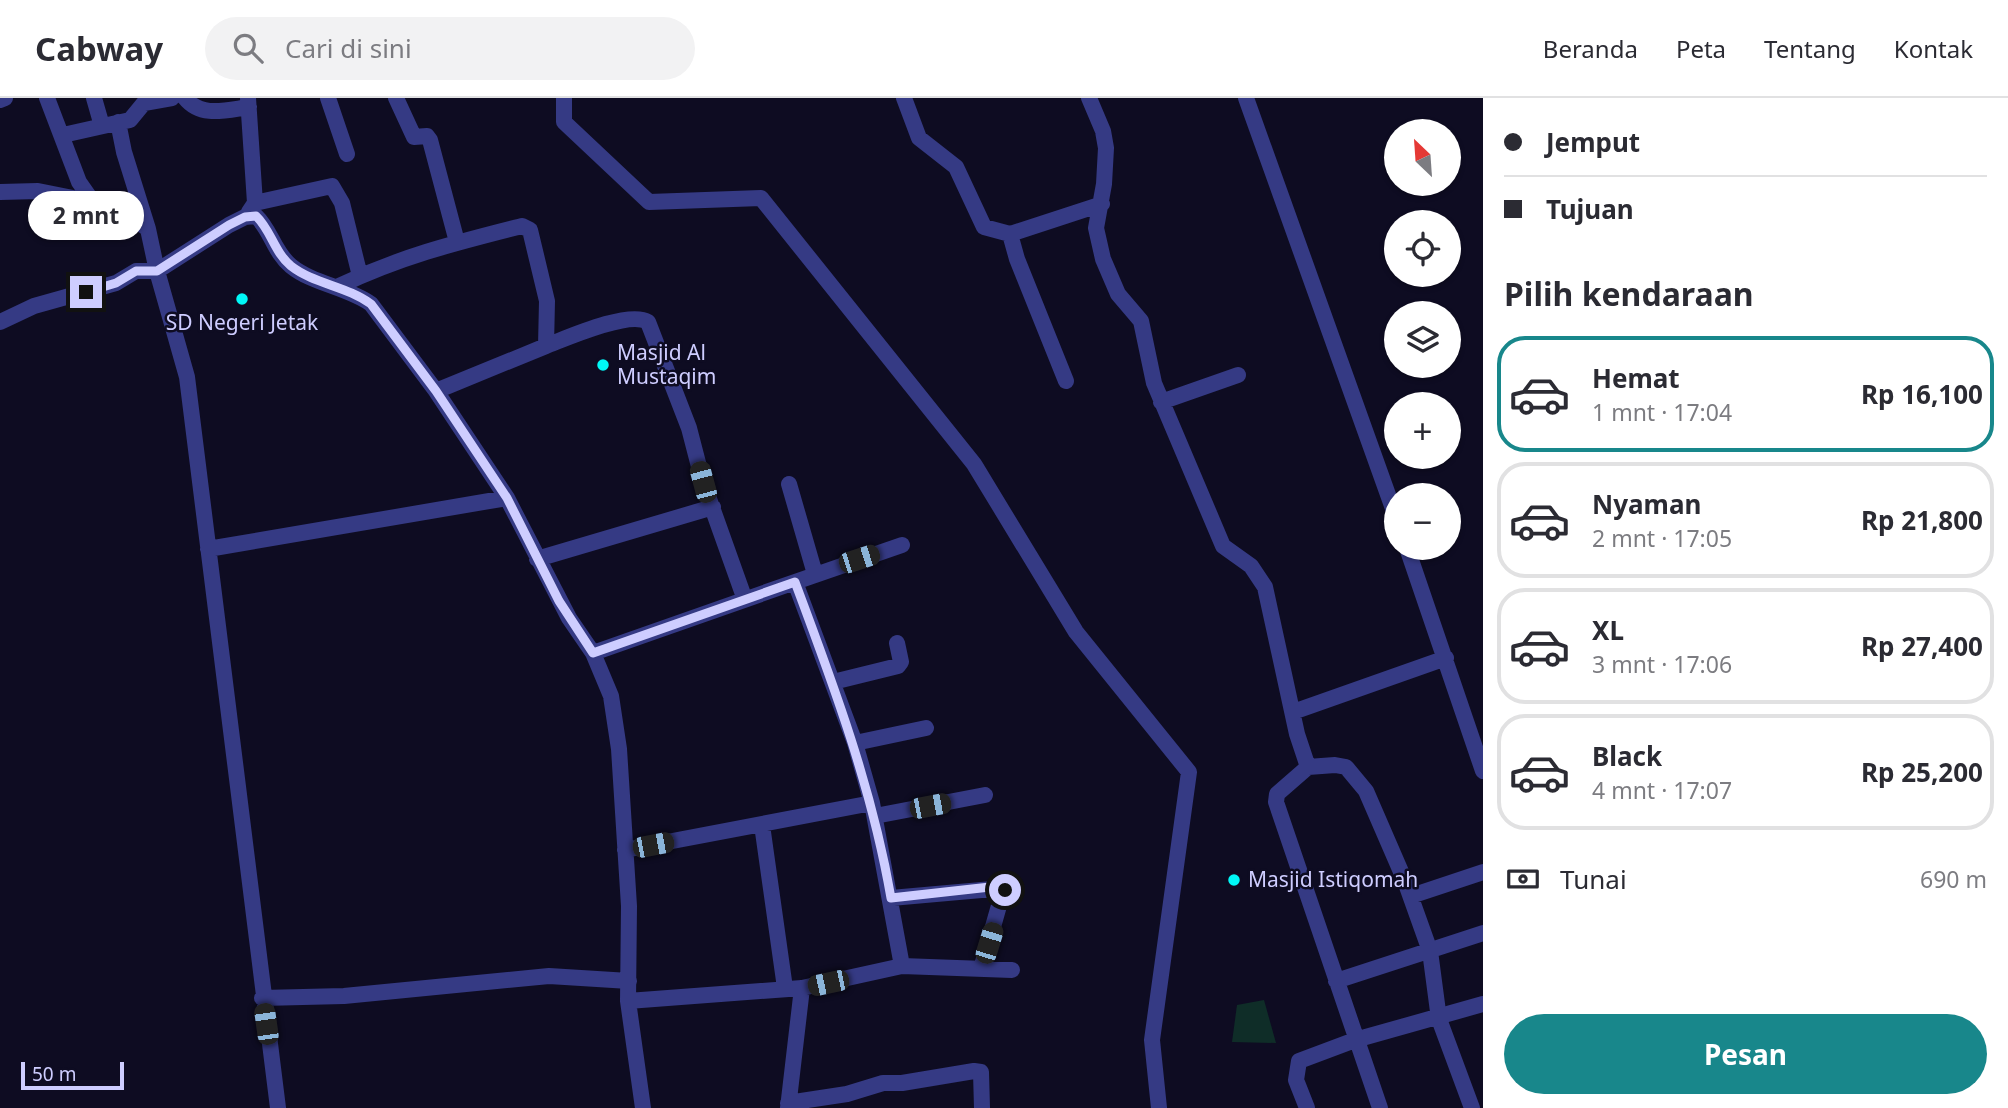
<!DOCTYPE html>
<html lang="id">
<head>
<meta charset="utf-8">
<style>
  :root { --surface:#fff; --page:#f2f2f3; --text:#2b2b33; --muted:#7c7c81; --line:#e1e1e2; --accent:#18878b }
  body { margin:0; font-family:"Noto Sans",sans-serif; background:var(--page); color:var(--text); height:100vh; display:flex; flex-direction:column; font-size:26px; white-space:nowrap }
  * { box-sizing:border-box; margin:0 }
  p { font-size:23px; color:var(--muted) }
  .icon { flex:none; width:38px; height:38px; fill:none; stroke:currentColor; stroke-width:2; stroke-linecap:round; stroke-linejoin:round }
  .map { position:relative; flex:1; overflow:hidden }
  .panel { display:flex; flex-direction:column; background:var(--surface); width:525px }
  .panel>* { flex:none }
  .top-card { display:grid; align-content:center; height:154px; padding:0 21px; background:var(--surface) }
  .needle { width:46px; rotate:335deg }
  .buttons { position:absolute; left:1384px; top:21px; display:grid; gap:14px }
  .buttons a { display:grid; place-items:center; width:77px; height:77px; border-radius:50%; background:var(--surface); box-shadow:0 2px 5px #0004; font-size:35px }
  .scale { position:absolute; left:21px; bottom:18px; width:103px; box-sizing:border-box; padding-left:7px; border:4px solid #cecdff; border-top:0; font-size:19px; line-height:24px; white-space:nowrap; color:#cecdff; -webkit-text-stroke:5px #0e0c22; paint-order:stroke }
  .end { position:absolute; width:32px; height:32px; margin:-16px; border:9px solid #cecdff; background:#111; box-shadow:0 0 0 4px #111 }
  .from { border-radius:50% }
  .bubble { position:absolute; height:49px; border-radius:24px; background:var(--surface); box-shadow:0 2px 5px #0004; font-size:23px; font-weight:700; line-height:49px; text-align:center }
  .car { position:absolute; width:21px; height:42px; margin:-21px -10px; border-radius:9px; box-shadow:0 0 5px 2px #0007; background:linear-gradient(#222 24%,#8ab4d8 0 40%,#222 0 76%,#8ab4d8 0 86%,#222 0) }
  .top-card b { display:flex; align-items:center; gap:24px; height:66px; font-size:26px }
  .top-card b+b { border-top:2px solid var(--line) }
  .top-card i { width:18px; height:18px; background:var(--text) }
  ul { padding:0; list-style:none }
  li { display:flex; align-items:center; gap:21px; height:116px; margin:0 14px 10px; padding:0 7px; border:4px solid var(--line); border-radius:28px }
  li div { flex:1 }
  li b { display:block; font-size:26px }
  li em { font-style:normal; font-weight:700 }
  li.current { border-color:var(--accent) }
  li>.icon { width:63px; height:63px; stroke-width:1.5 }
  h2 { padding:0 21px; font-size:32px; line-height:84px }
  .pay { display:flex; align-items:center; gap:18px; height:77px; padding:0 21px; font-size:26px }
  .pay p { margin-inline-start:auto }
  .cta { display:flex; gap:14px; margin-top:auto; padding:14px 21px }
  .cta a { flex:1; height:80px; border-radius:42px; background:var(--accent); color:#fff; font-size:28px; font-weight:700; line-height:80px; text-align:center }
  header { display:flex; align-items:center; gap:42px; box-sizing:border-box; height:98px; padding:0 35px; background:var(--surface); border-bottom:2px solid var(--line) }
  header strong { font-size:33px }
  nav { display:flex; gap:38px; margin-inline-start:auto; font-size:24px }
  .search { width:490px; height:63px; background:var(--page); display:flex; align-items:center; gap:18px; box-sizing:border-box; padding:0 24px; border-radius:38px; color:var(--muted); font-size:26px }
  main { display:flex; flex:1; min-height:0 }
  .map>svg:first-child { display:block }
  .green { fill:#0f2d28 }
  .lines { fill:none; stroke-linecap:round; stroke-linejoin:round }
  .minor { stroke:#353a84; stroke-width:16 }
  .route { stroke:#cecdff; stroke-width:9 }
  .poi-dot { fill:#00f8f7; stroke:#0e0c22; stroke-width:2.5 }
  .labels { text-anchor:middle; stroke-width:5; stroke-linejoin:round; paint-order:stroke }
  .poi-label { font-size:21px; fill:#cecdff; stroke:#0e0c22; text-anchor:start }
</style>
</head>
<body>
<header>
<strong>Cabway</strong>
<div class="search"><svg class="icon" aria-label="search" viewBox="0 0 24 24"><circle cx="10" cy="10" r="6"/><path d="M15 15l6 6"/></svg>Cari di sini</div>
<nav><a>Beranda</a><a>Peta</a><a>Tentang</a><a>Kontak</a></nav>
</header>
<main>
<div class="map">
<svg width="1483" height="1010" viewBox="0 0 1483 1010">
  <rect width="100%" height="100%" fill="#0e0c22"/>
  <path class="green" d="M 1264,902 L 1276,945 L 1232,944 L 1237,907 Z"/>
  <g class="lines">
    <path class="minor" d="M 47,0 L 79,84 L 93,104 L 118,110 L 148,131 L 157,173 L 187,279 L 278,1010
      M 94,0 L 102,28
      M 185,0 C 201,20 226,12 249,9
      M 248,0 L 255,105 L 249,114
      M 328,0 L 347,56
      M 396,0 L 414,39 L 427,38 L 430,42 L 457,144
      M 564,0 L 564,24 L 649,104 L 761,100 L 974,366 L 1076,534 L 1189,674 L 1152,942 L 1159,1010
      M 904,0 L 919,40 L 956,69 L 984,129 L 1010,136
      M 1089,0 L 1103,33 L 1106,50 L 1104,86 L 1096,130 L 1103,161 L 1118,196 L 1141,223 L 1154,285 L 1223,448 L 1251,468 L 1265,489 L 1297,636 L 1308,669 L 1277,696 L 1276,704 L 1380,1010
      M 1246,0 L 1396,419
      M 0,2 L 5,0
      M 118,24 L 124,54 L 148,131
      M 63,37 L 130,22 L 144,5 L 172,0
      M 0,94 L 38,93 L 93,104
      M 255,105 L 332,88 L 342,105 L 360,178
      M 339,188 C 402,158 455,145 522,128 L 530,132 L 547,203 L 546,248 L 436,293
      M 0,224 L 34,208 L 116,185 L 136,173 L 157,173 L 229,127 L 245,119 L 256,118 C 271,132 274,154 291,168 C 313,186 347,189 371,206 L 436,293 L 507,400 L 569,520 L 593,555 L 611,598 L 619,651 L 629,808 L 628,903 L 643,1010
      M 546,248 C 567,240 629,212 648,224 L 689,330 L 703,384 L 744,499
      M 1066,283 L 1017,161 L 1010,136 L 1102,106
      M 1161,304 L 1238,277
      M 789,386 L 815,476
      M 1407,450 L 1483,673
      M 208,451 L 507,400
      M 537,461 L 713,409
      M 795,484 L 902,447
      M 593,555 L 795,484 L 855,645 L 872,705 L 902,868
      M 833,584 L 898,568 L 901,564 L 897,545
      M 1293,614 L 1446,560
      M 855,645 L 926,630
      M 1308,669 L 1335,667 L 1346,669 L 1366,693 L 1405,783 L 1430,853 L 1439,921 L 1472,1010
      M 875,718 L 985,697
      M 762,727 L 785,890
      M 625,752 L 872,705
      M 1411,798 L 1483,774
      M 891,800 L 1004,790 L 981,871
      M 1336,883 L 1483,835
      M 262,900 L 344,898 L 549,878 L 629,883
      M 628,903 L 802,890 L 902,868 L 1012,872
      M 788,1005 L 847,996 L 883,985 L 902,985 L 974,973 L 981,974 L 982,1010
      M 788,1010 L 802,890
      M 1307,1010 L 1296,982 L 1299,963 L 1355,942 L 1483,906"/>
  </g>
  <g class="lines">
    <path class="route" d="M 86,194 L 116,185 L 136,173 L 157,173 L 229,127 L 245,119 L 256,118 C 271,132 274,154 291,168 C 314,186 347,188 371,206 L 436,293 L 507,400 L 559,503 L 593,555 L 795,484 C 834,588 872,690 891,800 L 999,788 L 1005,792"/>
  </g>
  <g class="poi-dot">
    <circle cx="242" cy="201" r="7"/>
    <circle cx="603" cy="267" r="7"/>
    <circle cx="1234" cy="782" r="7"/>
  </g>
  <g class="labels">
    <g class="poi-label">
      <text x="242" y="232" text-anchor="middle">SD Negeri Jetak</text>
      <text x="617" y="262">Masjid Al<tspan x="617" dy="24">Mustaqim</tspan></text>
      <text x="1248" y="789">Masjid Istiqomah</text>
    </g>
  </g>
</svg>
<div class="buttons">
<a><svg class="needle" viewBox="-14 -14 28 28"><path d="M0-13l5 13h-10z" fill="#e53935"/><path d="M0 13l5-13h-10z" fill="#7c7c81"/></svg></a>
<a><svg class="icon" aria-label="locate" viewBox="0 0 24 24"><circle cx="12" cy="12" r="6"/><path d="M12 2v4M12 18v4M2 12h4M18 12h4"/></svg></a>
<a><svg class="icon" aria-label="layers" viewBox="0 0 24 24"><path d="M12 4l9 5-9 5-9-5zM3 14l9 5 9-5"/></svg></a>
<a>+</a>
<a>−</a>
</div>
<div class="scale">50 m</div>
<i class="end from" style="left:1005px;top:792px"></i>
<i class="end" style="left:86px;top:194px"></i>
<div class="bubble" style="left:28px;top:93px;width:116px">2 mnt</div>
<i class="car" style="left:703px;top:384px;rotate:345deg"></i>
<i class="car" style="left:859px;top:461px;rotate:72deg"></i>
<i class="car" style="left:930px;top:708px;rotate:79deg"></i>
<i class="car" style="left:653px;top:747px;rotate:79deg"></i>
<i class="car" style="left:989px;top:845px;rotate:17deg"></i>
<i class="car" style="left:828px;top:885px;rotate:258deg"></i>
<i class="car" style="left:266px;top:926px;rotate:352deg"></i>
</div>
<section class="panel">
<div class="top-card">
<b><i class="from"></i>Jemput</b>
<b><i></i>Tujuan</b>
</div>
<h2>Pilih kendaraan</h2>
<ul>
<li class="current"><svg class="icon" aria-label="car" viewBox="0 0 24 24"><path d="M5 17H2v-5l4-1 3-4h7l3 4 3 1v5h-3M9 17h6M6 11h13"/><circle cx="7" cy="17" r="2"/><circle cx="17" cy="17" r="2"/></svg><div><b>Hemat</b><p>1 mnt · 17:04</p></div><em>Rp 16,100</em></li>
<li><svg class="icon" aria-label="car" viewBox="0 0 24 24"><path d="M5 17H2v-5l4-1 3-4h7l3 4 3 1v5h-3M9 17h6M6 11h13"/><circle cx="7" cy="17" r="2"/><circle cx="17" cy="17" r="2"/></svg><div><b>Nyaman</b><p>2 mnt · 17:05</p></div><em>Rp 21,800</em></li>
<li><svg class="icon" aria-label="car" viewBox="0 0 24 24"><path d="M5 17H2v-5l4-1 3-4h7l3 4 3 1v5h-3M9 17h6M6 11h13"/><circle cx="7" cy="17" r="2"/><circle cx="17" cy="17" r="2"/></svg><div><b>XL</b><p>3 mnt · 17:06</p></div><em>Rp 27,400</em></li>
<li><svg class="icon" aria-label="car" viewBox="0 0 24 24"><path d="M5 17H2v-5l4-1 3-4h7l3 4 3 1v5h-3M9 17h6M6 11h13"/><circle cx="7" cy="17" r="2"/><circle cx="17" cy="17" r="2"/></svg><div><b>Black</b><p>4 mnt · 17:07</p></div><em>Rp 25,200</em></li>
</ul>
<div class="pay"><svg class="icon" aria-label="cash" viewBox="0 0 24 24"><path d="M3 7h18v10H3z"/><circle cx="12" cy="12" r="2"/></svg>Tunai<p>690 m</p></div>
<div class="cta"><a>Pesan</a></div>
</section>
</main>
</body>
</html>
